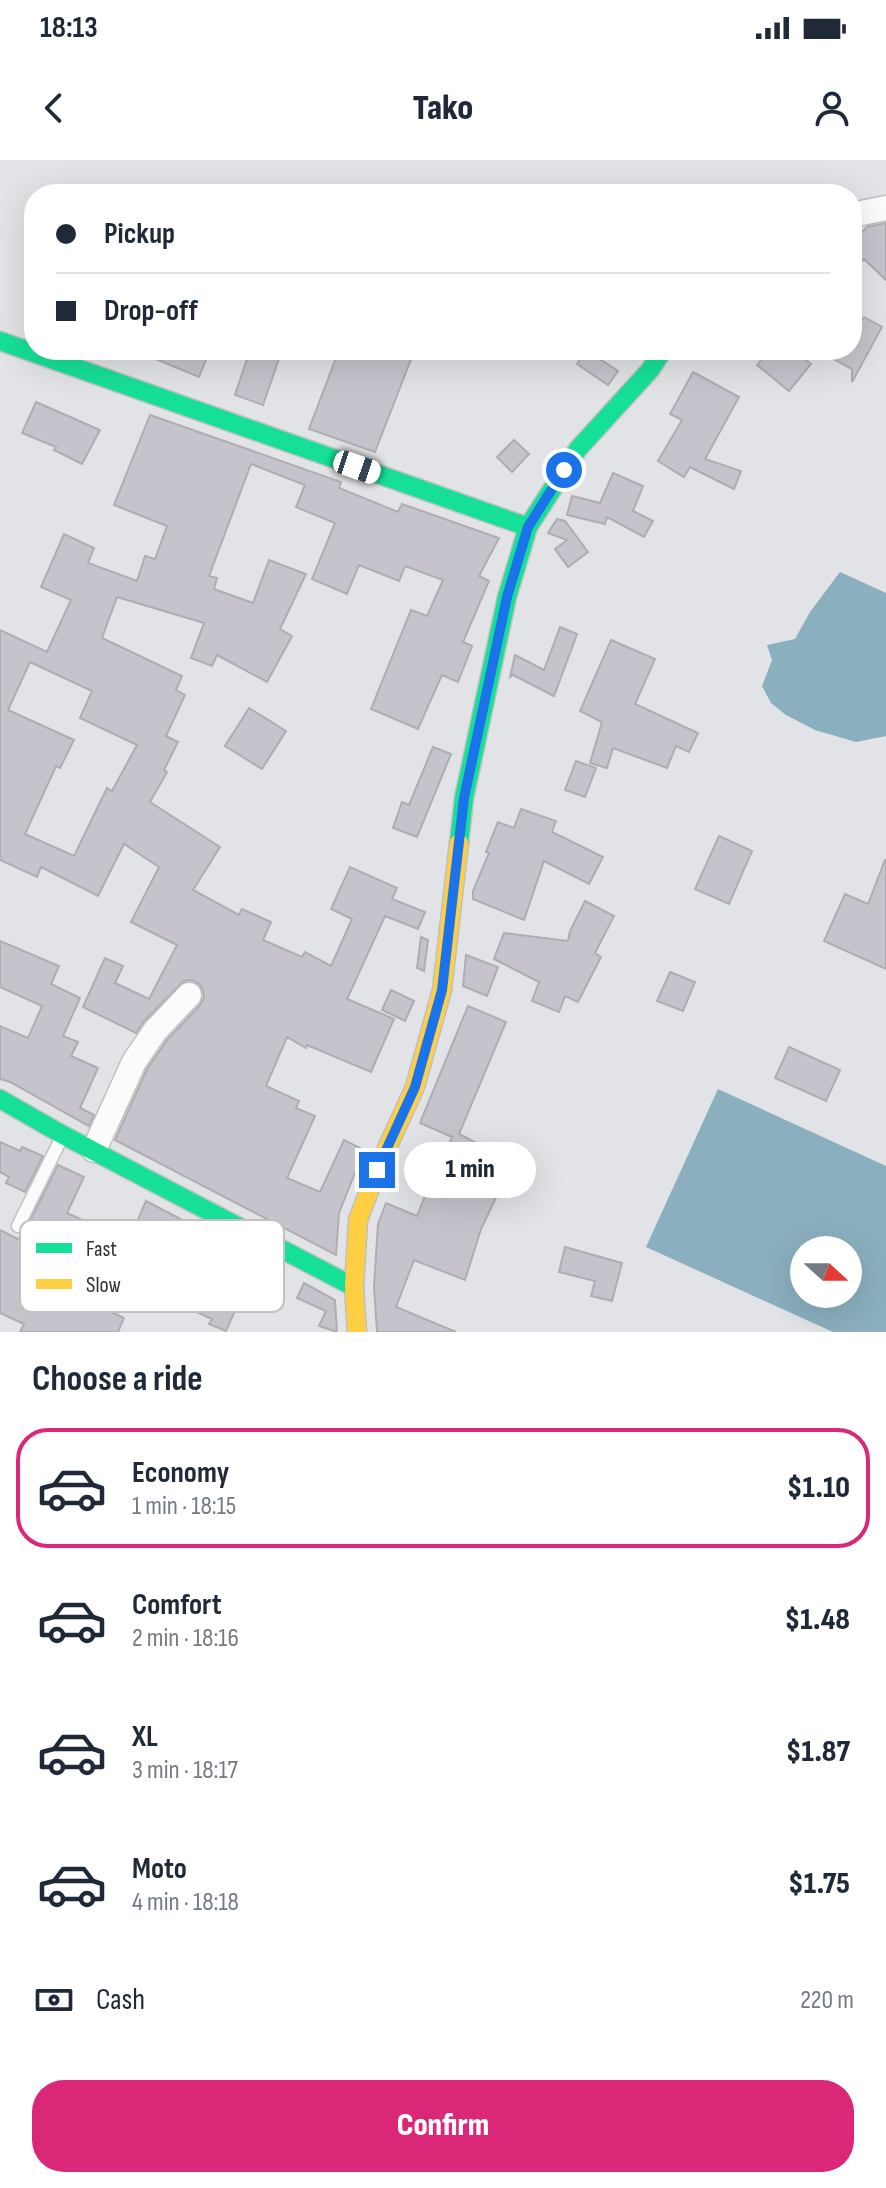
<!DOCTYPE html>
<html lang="en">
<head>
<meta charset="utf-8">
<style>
  :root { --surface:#fff; --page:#f2f2f3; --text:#1f2937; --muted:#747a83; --line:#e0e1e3; --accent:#db2777 }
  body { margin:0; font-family:"Sofia Sans Condensed",sans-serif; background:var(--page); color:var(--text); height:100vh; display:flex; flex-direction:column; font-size:30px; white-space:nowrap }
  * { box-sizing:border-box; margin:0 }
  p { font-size:26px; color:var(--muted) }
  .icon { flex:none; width:44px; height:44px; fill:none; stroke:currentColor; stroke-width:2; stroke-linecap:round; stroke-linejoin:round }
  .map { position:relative; height:1172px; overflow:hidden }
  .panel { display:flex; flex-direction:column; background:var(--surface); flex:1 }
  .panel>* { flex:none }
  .hud { position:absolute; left:24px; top:24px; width:838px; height:176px; border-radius:32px; box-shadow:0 8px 32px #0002; display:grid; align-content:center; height:176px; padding:0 32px; background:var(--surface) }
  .needle { width:52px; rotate:111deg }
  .tools { position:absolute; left:790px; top:1076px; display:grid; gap:16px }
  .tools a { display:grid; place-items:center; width:72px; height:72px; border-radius:50%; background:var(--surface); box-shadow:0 8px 32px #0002; font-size:40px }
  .end { position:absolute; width:36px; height:36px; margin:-18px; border:10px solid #1a73e8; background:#fff; box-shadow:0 0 0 4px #fff }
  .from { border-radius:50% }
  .bubble { position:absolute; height:56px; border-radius:28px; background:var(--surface); box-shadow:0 8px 32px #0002; font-size:26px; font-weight:800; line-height:56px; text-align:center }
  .car { position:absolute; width:24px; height:48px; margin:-24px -12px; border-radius:10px; box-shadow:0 0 6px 2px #0007; background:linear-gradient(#fff 24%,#345 0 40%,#fff 0 76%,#345 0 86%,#fff 0) }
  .hud b { display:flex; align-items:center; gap:28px; height:76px; font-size:30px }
  .hud b+b { border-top:2px solid var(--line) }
  .hud i { width:20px; height:20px; background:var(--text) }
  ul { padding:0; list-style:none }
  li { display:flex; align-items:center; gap:24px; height:120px; margin:0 16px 12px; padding:0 16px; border:4px solid transparent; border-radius:32px }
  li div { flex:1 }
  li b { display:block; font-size:30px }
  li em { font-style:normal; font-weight:800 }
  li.on { border-color:var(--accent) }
  li>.icon { width:72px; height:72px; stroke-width:1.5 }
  h2 { padding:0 32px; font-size:36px; line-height:96px }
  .pay { display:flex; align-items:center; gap:20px; height:88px; padding:0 32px; font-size:30px }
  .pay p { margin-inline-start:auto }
  .primary-button { display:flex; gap:16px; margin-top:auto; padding:16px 32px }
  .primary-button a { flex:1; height:92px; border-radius:32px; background:var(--accent); color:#fff; font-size:32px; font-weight:800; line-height:92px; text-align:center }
  .status { display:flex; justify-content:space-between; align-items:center; height:56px; padding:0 40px; background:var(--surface); direction:ltr }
  .status svg { height:22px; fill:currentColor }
  header { display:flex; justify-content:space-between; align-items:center; height:104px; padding:0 32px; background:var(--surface); font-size:36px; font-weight:800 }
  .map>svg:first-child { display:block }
  .water { fill:#8aafbe; fill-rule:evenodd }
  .building { fill:#c6c3cc; stroke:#aeaeb0; stroke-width:2; fill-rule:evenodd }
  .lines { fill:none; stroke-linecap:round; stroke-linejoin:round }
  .lane-casing { stroke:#bfc0c2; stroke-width:15 }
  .street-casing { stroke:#bfc0c2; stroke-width:27 }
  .fast-casing { stroke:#bfc0c2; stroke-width:21 }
  .slow-casing { stroke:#bfc0c2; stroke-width:21 }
  .lane { stroke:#fbfbfb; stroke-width:12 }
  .street { stroke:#fbfbfb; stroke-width:24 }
  .fast { stroke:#16e098; stroke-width:18 }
  .slow { stroke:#ffcf43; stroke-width:18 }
  .route { stroke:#1a73e8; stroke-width:10 }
  .key { fill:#fff; stroke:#c1c1c2; stroke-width:2 }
  .key-label { font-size:22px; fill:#2f2f32 }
</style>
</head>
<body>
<div class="status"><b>18:13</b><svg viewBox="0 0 49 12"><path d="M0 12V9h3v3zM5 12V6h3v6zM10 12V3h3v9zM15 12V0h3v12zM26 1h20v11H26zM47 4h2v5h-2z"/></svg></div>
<header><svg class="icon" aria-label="back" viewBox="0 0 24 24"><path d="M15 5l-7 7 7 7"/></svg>Tako<svg class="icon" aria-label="person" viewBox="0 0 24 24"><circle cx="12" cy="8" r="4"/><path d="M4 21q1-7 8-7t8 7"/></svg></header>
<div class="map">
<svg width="886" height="1172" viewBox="0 0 886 1172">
  <rect width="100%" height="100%" fill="#e2e3e6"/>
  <path class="water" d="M 840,412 L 886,433 L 886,576 L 856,582 L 815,570 L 786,555 L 771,543 L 762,526 L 772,500 L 767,485 L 795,479 L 810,452 Z
    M 718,929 L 886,1006 L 886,1172 L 833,1172 L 646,1087 ZM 804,1090 L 848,1090 L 848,1134 L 804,1134 Z"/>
  <path class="building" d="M 886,63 L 886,120 L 864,99 L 852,112 L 852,83 L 867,67 Z
    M 864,157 L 882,167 L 852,222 L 852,209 L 817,190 L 852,190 L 852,158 L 860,163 Z
    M 134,190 L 210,190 L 199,217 Z
    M 250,190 L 282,190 L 263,245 L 235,235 Z
    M 339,190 L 402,190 L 413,194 L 375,292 L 309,269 Z
    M 586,190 L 618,211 L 608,225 L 577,204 Z
    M 769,190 L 793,190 L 811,204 L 789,231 L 757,205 Z
    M 693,212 L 739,237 L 705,299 L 741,311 L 734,329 L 690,307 L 684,317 L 658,301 L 682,260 L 670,254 Z
    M 36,242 L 100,270 L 82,304 L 54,290 L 56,287 L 22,273 Z
    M 150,255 L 341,322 L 339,328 L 398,352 L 402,344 L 499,378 L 479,416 L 489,421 L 463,482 L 472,486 L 458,522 L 442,515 L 418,569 L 371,549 L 411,450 L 427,456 L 443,420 L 405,406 L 399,421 L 359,405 L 347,434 L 312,419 L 335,363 L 296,347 L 305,325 L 251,304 L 209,416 L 217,418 L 214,429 L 253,443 L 269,400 L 306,414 L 280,469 L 292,476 L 267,522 L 217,495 L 212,506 L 191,498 L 204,463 L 117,437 L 102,478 L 182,516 L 176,530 L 185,535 L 166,576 L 178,582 L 164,610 L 167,612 L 150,642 L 220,687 L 193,730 L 239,755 L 242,749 L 271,762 L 263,780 L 302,797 L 305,792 L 331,806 L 352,759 L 331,749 L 350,707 L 397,728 L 392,739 L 425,752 L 418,769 L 385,756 L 347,839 L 394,859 L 371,912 L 307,885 L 306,888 L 287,877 L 266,926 L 299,941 L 296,948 L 315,956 L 287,1018 L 320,1032 L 344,980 L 364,990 L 339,1053 L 336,1095 L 115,980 L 147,909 L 167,880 L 200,845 L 204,838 L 203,830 L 199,824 L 192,820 L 184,821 L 144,861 L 136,873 L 83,847 L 105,798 L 123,806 L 115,823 L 149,839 L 177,785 L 131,762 L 159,707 L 124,684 L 98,736 L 41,707 L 37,717 L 0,700 L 0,470 L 47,492 L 71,440 L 41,427 L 64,374 L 94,388 L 88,403 L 137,421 L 145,396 L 155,399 L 167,366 L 114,345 ZM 30,502 L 92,531 L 80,558 L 137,585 L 112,631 L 107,628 L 74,696 L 25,674 L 56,606 L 60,608 L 74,580 L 8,550 Z
    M 514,280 L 529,294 L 512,312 L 497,297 Z
    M 613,313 L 643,326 L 633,351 L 653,361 L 644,377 L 607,357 L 605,364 L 567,355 L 572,336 L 600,343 Z
    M 557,359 L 565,361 L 588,392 L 568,407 L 555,389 L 567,380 L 548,373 Z
    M 560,467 L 577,474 L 554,536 L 513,515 L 510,517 L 515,495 L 544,510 Z
    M 611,480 L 655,499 L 635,544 L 698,573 L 689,592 L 676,586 L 667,608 L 613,588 L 607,608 L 590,603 L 602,562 L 580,551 Z
    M 249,548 L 286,571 L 262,609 L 225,586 Z
    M 433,587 L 451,594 L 417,677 L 393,668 L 402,642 L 409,645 Z
    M 576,601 L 596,608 L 585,637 L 565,630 Z
    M 521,649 L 556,661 L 552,672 L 603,697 L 589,724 L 544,701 L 524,760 L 473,739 L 473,731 L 489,693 L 486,692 L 498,662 L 514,668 Z
    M 719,676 L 752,691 L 729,744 L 695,729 Z
    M 885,700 L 886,700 L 886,809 L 824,781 L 845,734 L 868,744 Z
    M 585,741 L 614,756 L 595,793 L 601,797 L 578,842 L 565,836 L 559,852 L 532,841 L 539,822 L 494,799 L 504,773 L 568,781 L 570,771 Z
    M 421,777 L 428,780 L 424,811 L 417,808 Z
    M 0,781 L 59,806 L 51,824 L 80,838 L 63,876 L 78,882 L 71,896 L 98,908 L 80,948 L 94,955 L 89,966 L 10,922 L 0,919 L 0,866 L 28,878 L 42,846 L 0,827 Z
    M 466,795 L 498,807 L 487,836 L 463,826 Z
    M 670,812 L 695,822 L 683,851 L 657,841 Z
    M 391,830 L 414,841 L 405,861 L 382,850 Z
    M 468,846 L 506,862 L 459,974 L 510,1000 L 498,1025 L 501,1027 L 481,1069 L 465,1120 L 414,1100 L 396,1147 L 456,1172 L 377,1172 L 374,1127 L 378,1064 L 386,1043 L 417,1056 L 434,1013 L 452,977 L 420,963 Z
    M 789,887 L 840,910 L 826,941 L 775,918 Z
    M 0,982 L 20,991 L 22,987 L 43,996 L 25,1032 L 6,1023 L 9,1017 L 0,1012 Z
    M 58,1005 L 84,1017 L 67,1053 L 122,1078 L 92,1143 L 124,1158 L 118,1172 L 20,1172 L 24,1164 L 0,1153 L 0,1070 L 18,1079 L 24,1073 Z
    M 146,1041 L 274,1108 L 266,1124 L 242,1113 L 249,1099 L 180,1068 L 174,1081 L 136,1064 Z
    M 565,1087 L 622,1103 L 612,1141 L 591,1136 L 595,1121 L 559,1112 Z
    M 206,1119 L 242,1135 L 226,1171 L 209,1164 L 212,1159 L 192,1150 Z
    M 304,1123 L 335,1140 L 337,1172 L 319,1166 L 326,1151 L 297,1138 Z"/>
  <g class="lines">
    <defs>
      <path id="lane" d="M 18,1066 L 62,977"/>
      <path id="street" d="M 852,55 L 886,48
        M 94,990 L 134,902 L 155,871 L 189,835"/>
      <path id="fast" d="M 0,181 L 528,367
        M 459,683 L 464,638 L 507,437 L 528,367 L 578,289 L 650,210 L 663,190
        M 0,939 L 63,975 L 354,1127"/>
      <path id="slow" d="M 357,1172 L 354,1127 L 358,1060 L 377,1010 L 415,927 L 442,830 L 459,683"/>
    </defs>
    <use href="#lane" class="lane-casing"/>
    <use href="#street" class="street-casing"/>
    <use href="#fast" class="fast-casing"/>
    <use href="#slow" class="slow-casing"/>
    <use href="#lane" class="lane"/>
    <use href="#street" class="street"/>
    <use href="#fast" class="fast"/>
    <use href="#slow" class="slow"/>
  </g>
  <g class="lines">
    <path class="route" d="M 377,1010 L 415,927 L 442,830 L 464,638 L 507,437 L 528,367 L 564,310"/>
  </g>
  <rect x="20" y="1060" width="264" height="92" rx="12" class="key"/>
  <rect x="36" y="1083" width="36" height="10" fill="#16e098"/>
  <rect x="36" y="1119" width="36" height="10" fill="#ffcf43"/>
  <g class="key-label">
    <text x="86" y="1096">Fast</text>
    <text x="86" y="1132">Slow</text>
  </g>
</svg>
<div class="tools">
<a><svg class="needle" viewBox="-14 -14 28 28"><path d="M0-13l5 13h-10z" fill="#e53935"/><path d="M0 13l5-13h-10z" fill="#747a83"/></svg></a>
</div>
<i class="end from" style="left:564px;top:310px"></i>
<i class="end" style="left:377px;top:1010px"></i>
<div class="bubble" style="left:404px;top:982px;width:132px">1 min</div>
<i class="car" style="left:357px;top:307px;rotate:109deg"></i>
<div class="hud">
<b><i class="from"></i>Pickup</b>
<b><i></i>Drop-off</b>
</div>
</div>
<section class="panel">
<h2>Choose a ride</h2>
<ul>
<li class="on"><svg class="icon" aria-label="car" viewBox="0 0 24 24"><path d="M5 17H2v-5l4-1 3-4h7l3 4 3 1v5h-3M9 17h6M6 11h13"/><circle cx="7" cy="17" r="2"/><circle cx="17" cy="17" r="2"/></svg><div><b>Economy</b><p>1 min · 18:15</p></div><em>$1.10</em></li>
<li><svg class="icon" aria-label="car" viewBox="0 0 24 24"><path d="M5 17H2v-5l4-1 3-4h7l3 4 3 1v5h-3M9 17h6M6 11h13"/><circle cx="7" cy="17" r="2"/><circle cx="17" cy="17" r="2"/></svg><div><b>Comfort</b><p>2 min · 18:16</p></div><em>$1.48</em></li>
<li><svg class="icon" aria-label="car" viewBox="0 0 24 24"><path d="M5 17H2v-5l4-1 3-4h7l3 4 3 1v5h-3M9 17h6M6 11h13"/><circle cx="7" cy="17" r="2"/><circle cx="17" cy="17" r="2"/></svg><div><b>XL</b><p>3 min · 18:17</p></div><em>$1.87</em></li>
<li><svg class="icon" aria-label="car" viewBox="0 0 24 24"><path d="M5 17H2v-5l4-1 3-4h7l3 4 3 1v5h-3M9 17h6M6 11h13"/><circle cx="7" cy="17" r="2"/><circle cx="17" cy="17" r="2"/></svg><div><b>Moto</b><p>4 min · 18:18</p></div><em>$1.75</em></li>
</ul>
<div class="pay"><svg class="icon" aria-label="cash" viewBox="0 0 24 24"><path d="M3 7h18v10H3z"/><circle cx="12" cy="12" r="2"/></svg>Cash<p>220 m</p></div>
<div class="primary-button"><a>Confirm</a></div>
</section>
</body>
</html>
